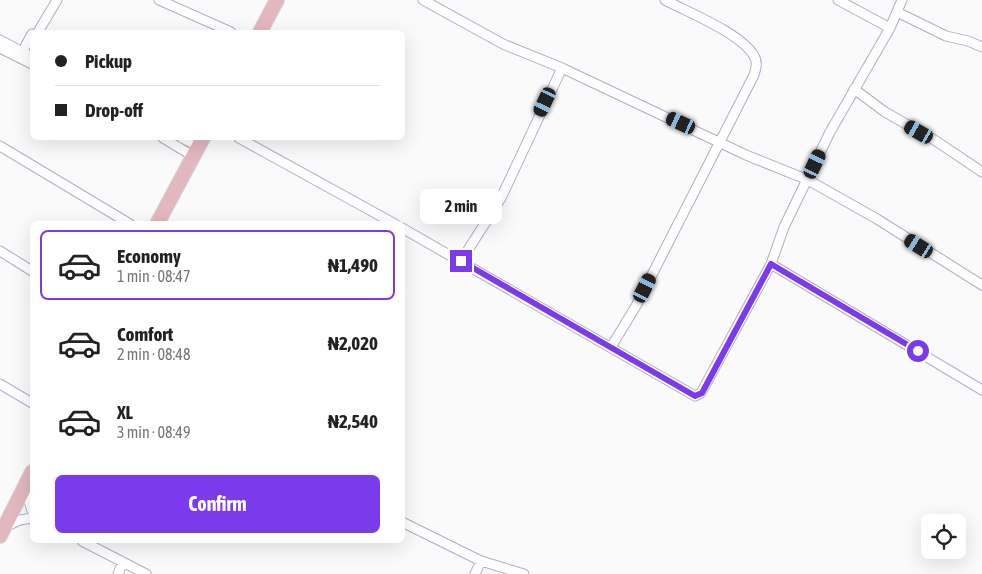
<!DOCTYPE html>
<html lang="en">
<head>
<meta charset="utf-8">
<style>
  :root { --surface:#fff; --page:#f6f6f6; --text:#222; --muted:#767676; --line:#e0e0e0; --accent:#7c3aed }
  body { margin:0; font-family:"Asap Condensed",sans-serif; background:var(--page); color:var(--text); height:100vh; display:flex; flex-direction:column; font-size:19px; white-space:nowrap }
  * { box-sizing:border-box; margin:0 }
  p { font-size:16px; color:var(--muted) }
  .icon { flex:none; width:28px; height:28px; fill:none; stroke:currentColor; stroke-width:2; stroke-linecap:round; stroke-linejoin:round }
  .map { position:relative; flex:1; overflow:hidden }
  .details { position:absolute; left:30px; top:221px; width:375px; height:322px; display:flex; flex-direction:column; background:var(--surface); border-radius:8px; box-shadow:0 5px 20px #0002 }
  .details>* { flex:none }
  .guide { position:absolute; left:30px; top:30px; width:375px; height:110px; border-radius:8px; box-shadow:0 5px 20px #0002; display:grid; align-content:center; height:110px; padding:0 25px; background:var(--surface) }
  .fabs { position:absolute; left:921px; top:514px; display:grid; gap:10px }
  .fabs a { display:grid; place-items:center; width:45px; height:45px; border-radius:8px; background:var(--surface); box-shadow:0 5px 20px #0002; font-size:25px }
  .end { position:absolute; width:22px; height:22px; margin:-11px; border:6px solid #7c3aed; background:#fff; box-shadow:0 0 0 2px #fff }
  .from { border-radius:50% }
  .bubble { position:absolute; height:35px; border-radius:8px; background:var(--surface); box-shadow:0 5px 20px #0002; font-size:16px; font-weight:700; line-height:35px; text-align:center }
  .car { position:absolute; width:15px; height:30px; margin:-15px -8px; border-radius:6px; box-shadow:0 0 4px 1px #0007; background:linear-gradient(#222 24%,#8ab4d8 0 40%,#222 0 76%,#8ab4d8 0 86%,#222 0) }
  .guide b { display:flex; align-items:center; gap:18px; height:48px; font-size:19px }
  .guide b+b { border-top:1px solid var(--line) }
  .guide i { width:12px; height:12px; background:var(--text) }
  ul { padding:9px 0 0; list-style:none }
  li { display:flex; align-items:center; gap:15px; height:70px; margin:0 10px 8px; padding:0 15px; border:2px solid transparent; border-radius:8px }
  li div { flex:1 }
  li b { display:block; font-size:19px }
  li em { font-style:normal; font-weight:700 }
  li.active { border-color:var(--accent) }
  li>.icon { width:45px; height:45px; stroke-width:1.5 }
  .action { display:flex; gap:10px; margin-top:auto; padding:10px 25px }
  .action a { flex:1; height:58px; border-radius:8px; background:var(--accent); color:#fff; font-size:20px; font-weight:700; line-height:58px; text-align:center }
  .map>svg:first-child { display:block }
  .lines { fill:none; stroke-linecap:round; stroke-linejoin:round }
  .street-casing { stroke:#b2accd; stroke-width:11 }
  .primary-casing { stroke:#d6d6d8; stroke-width:16 }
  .street { stroke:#fff; stroke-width:9 }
  .primary { stroke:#e3b7bf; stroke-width:14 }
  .route { stroke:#7c3aed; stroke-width:6 }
</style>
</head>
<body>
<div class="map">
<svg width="982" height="574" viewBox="0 0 982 574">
  <rect width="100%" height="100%" fill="#fafafa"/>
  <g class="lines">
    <defs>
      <path id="street" d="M 159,0 L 231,32
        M 423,0 L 503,44 L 562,68 L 746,155 L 808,180 L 877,219 L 982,285
        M 838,0 L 890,28
        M 897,12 L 946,36 L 968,41 L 982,47
        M 38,32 L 57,0
        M 0,40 L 32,57
        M 0,48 L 32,64
        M 20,56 L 32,34
        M 854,89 L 885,112 L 936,141 L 982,172
        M 163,138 L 193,156
        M 182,138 L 198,146
        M 239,138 L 395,224
        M 0,146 L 130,224
        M 402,228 L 695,396 L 701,393 L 771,264 L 784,227 L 830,132 L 890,28 L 902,0
        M 0,251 L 32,271
        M 461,261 L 501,198 L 562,68
        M 771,264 L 982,390
        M 611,347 L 636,306 L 754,75 C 756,68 758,62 754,56 C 742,34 688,12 665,0
        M 0,384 L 32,403
        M 25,488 L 32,511
        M 402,522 L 481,561 L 524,574
        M 5,527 L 20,520 L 32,518
        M 82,541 L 146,574
        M 118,574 L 123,562
        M 475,574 L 481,561"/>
      <path id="primary" d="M 260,32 L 277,0
        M 157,224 L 203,138
        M 0,536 L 32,472"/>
    </defs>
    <use href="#street" class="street-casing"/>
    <use href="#primary" class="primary-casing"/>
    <use href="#street" class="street"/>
    <use href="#primary" class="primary"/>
  </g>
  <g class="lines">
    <path class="route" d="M 461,261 L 695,396 L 702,393 L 771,264 L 918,351"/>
  </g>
</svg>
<div class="fabs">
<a><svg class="icon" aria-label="locate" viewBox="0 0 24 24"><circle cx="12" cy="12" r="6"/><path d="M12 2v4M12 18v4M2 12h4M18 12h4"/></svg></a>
</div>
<i class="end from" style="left:918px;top:351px"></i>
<i class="end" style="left:461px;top:261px"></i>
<div class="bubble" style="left:420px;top:189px;width:82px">2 min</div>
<i class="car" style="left:545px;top:102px;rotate:205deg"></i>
<i class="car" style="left:681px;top:123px;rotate:295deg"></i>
<i class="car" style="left:919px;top:132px;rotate:300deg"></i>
<i class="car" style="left:815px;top:164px;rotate:25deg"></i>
<i class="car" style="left:919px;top:246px;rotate:302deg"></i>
<i class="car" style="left:645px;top:288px;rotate:27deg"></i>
<div class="guide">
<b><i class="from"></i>Pickup</b>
<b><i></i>Drop-off</b>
</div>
<section class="details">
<ul>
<li class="active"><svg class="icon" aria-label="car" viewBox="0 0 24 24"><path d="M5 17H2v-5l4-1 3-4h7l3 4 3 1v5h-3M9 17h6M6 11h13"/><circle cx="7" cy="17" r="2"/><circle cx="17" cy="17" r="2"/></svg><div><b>Economy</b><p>1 min · 08:47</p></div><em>₦1,490</em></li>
<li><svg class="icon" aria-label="car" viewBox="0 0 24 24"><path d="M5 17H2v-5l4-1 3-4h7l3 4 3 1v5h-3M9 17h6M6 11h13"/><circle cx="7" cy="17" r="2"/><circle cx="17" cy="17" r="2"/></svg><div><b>Comfort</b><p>2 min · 08:48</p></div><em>₦2,020</em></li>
<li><svg class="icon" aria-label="car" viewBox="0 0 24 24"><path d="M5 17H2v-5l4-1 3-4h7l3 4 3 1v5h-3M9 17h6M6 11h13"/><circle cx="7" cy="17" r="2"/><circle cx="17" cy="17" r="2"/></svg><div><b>XL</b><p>3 min · 08:49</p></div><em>₦2,540</em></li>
</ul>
<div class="action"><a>Confirm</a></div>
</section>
</div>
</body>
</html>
